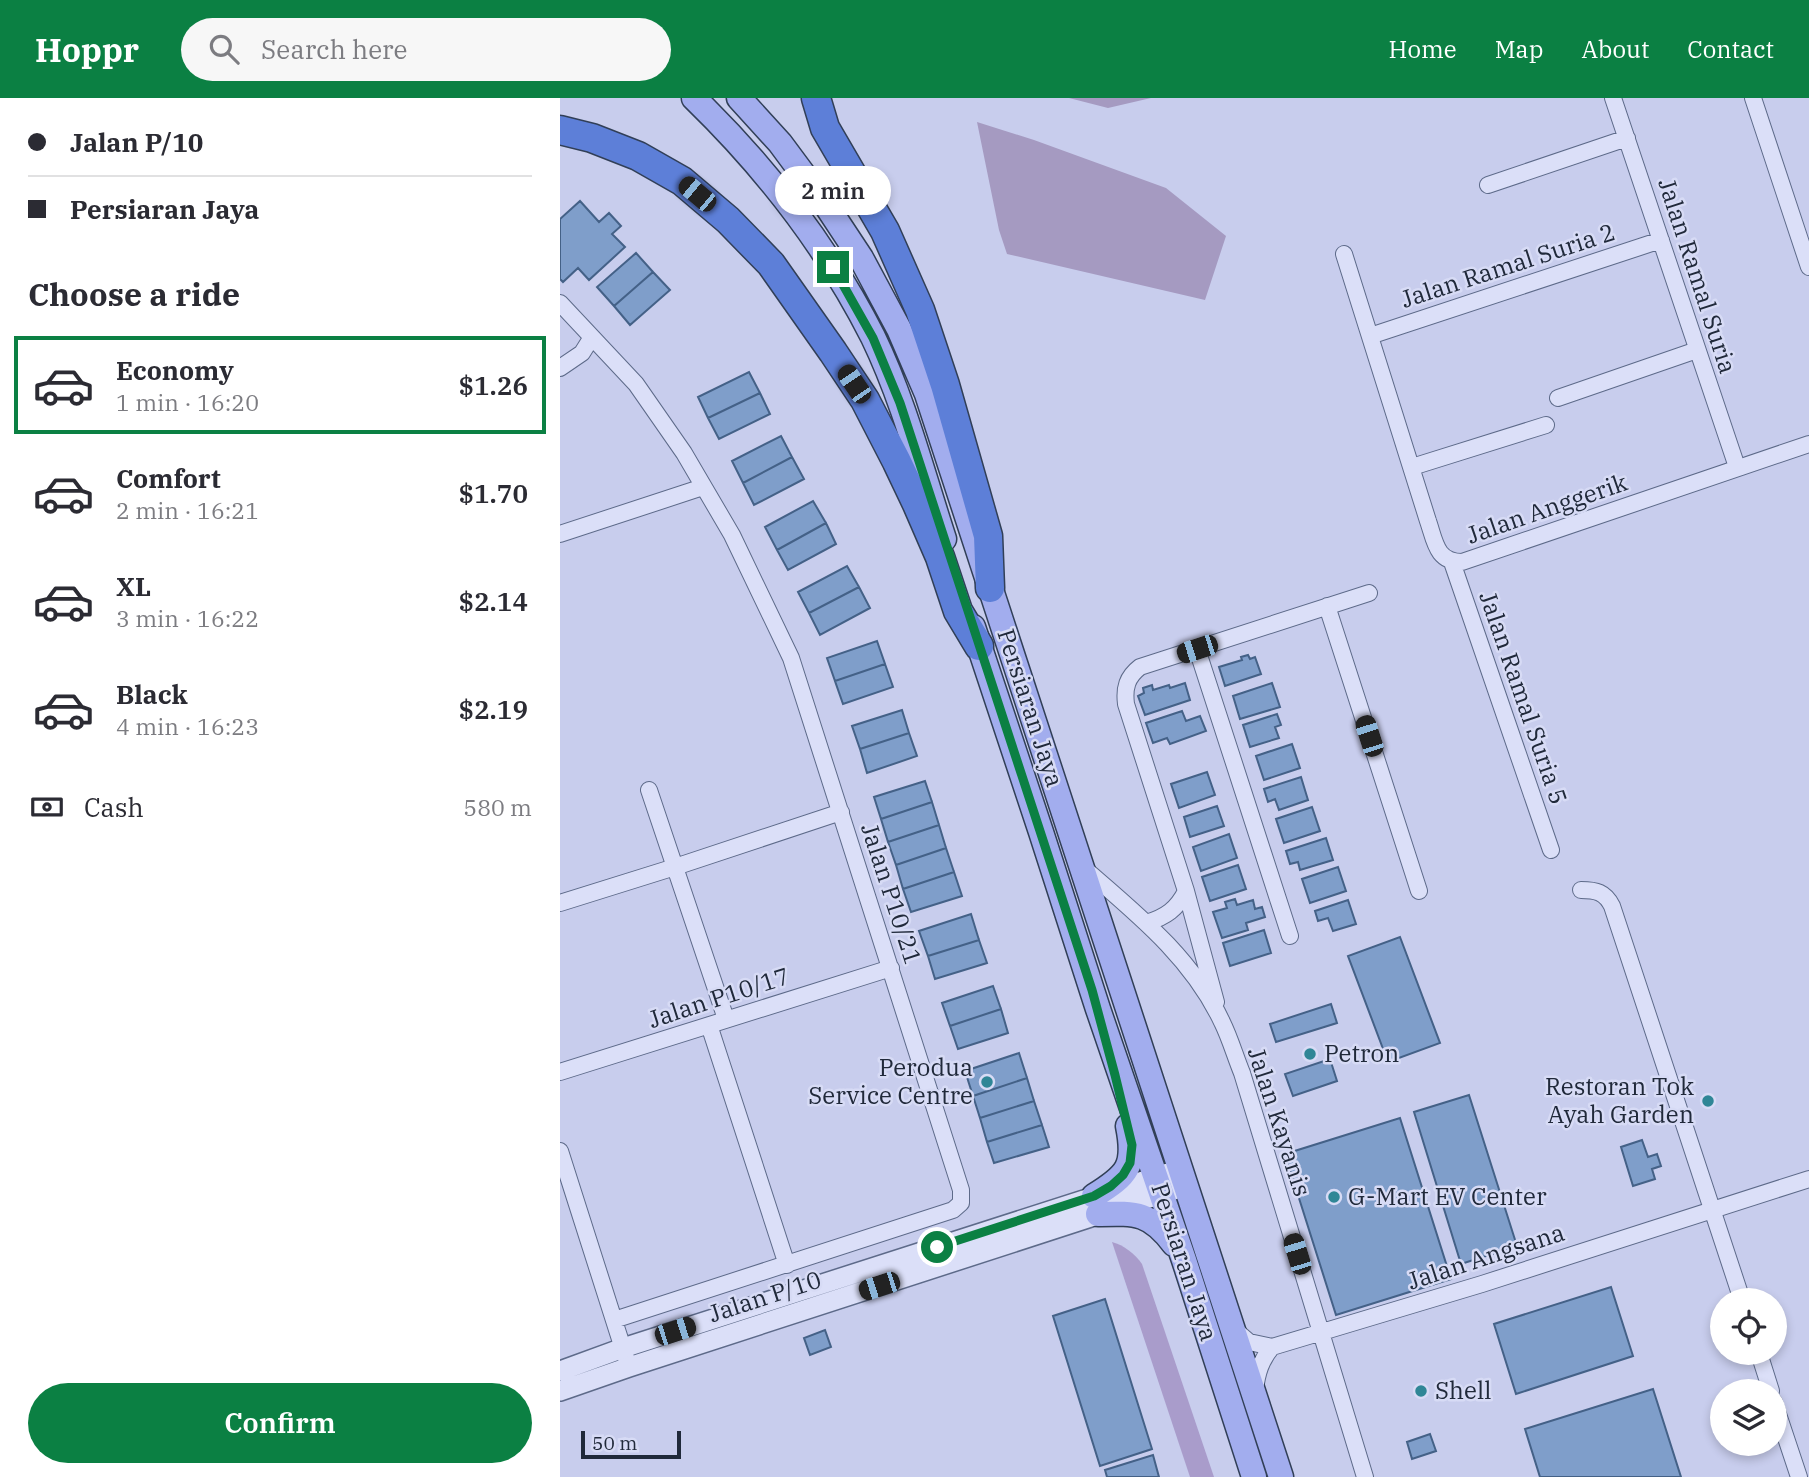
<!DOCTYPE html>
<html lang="en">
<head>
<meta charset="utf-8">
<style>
  :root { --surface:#fff; --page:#f7f7f7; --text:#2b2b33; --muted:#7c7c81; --line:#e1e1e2; --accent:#0b8043 }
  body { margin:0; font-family:"IBM Plex Serif",serif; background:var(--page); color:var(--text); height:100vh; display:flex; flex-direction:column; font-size:26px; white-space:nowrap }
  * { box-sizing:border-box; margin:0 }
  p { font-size:23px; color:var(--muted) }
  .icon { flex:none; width:38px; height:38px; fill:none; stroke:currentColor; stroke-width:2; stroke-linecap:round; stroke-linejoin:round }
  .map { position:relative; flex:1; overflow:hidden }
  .sheet { display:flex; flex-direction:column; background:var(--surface); width:560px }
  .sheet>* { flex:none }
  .guide { display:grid; align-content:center; height:154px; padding:0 28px; background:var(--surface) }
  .fabs { position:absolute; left:1150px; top:1190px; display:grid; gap:14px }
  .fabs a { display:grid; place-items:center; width:77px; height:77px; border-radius:50%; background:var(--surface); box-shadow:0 4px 10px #0003; font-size:35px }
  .scale { position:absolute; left:21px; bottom:18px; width:100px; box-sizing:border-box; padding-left:7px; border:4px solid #20293a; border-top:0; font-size:19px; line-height:24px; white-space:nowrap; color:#20293a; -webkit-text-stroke:5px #d7dbf5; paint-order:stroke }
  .end { position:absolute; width:32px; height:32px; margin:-16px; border:9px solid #0b8043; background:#fff; box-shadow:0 0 0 4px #fff }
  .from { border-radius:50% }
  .bubble { position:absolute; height:49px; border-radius:24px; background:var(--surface); box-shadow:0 4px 10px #0003; font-size:23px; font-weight:600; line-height:49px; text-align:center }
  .car { position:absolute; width:21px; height:42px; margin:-21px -10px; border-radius:9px; box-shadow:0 0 5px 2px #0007; background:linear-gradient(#222 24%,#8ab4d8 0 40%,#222 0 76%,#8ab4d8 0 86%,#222 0) }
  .guide b { display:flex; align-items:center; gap:24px; height:66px; font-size:26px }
  .guide b+b { border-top:2px solid var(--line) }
  .guide i { width:18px; height:18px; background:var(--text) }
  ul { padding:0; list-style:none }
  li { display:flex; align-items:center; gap:21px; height:98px; margin:0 14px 10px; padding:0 14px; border:4px solid transparent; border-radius:0px }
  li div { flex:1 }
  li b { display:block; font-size:26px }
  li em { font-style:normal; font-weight:600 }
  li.on { border-color:var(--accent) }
  li>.icon { width:63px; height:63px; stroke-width:1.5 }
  h2 { padding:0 28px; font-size:32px; line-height:84px }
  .pay { display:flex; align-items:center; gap:18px; height:77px; padding:0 28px; font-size:26px }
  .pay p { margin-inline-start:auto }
  .action { display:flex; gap:14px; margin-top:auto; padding:14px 28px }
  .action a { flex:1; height:80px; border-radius:42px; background:var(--accent); color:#fff; font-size:28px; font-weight:600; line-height:80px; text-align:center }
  header { display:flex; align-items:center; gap:42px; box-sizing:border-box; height:98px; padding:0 35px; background:var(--accent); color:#fff }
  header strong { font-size:33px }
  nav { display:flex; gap:38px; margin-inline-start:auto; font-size:24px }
  .search { width:490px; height:63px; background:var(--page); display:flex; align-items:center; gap:18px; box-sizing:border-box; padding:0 24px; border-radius:38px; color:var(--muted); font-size:26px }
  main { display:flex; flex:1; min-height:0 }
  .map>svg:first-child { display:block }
  .green { fill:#a99ccb }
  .cemetery { fill:#a59ac1 }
  .building { fill:#7f9eca; stroke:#446187; stroke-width:2 }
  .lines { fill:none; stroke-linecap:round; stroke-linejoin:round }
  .minor-casing { stroke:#5d6a89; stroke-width:18 }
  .tertiary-casing { stroke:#5d6a89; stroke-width:22 }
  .primary-casing { stroke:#313f57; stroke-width:27 }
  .motorway-casing { stroke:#313f57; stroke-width:31 }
  .minor { stroke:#dbdff8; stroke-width:16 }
  .tertiary { stroke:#dbdff8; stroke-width:19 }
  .primary { stroke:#a2adee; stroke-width:24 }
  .motorway { stroke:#5d7fd8; stroke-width:28 }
  .route { stroke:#0b8043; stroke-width:9 }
  .poi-dot { fill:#2f8696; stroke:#d7dbf5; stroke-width:2.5 }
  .labels { text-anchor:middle; stroke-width:5; stroke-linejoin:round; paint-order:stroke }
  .street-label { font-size:24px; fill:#20293a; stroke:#d7dbf5 }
  .poi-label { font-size:24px; fill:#20293a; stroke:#d7dbf5; text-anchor:start }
</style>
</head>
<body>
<header>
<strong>Hoppr</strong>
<div class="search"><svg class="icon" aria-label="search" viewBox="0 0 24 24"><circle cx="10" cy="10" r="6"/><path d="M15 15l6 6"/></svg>Search here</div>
<nav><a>Home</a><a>Map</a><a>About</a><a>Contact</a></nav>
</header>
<main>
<section class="sheet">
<div class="guide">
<b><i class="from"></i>Jalan P/10</b>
<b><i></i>Persiaran Jaya</b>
</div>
<h2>Choose a ride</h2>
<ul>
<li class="on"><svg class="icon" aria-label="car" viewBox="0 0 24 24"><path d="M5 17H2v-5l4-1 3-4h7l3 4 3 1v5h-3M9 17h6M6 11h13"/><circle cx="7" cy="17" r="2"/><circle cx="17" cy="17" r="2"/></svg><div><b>Economy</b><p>1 min · 16:20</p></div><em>$1.26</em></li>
<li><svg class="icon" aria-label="car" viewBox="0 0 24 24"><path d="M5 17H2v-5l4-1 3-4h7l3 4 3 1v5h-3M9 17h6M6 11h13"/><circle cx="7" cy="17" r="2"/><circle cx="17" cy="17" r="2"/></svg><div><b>Comfort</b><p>2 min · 16:21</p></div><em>$1.70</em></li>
<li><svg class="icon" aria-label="car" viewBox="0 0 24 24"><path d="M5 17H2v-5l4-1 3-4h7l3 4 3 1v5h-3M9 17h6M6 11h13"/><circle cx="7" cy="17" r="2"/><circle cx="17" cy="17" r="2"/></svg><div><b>XL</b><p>3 min · 16:22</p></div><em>$2.14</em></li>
<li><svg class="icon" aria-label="car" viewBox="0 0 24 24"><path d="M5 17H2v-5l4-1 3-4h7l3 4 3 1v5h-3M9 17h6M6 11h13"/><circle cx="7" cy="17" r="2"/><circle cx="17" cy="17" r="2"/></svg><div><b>Black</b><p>4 min · 16:23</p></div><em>$2.19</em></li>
</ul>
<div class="pay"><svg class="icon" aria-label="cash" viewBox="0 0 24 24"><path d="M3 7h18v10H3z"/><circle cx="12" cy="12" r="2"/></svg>Cash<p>580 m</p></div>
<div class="action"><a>Confirm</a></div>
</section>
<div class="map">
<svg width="1249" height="1379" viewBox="0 0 1249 1379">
  <rect width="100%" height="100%" fill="#c8cded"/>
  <path class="green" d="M 552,1144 C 564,1147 575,1156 582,1166 L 654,1379 L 630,1379 Z"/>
  <path class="cemetery" d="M 509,0 L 591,0 L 548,10 Z
    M 417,24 L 474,42 L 606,90 L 666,138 L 645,202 L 447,156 L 439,132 Z"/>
  <path class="building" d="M 20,103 L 39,124 L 49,115 L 61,128 L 52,136 L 65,149 L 29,182 L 18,170 L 3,184 L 0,181 L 0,121 Z
    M 76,155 L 93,174 L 54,208 L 37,189 Z
    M 93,174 L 110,192 L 70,227 L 54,208 Z
    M 189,274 L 200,295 L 148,320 L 138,299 Z
    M 200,295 L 210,316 L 159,341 L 148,320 Z
    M 221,338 L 232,359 L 183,385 L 172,363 Z
    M 232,359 L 244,381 L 194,407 L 183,385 Z
    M 253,403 L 266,425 L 217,452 L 205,429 Z
    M 266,425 L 276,446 L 228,472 L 217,452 Z
    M 287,468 L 299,489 L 249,515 L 238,494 Z
    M 299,489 L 310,510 L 260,537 L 249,515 Z
    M 317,543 L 325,566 L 275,583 L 267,560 Z
    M 688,557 L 690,561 L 695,559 L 701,576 L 665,588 L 659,569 L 682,562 L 681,559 Z
    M 325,566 L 333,589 L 283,606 L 275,583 Z
    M 625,585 L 630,602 L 585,617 L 578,598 L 584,595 L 583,590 L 592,587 L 593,592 L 609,587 L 610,590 Z
    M 712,585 L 720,609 L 680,621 L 673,598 Z
    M 342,612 L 349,635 L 300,651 L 292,628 Z
    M 622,613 L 626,623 L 640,618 L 646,633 L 610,646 L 607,640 L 593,645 L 586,625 Z
    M 717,616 L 721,627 L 715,629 L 719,640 L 690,649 L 683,627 Z
    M 349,635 L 357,658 L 307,675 L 300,651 Z
    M 732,646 L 740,670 L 704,682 L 696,658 Z
    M 647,674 L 655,697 L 619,710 L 611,686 Z
    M 741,679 L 748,702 L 719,712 L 715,701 L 708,704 L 704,691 Z
    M 365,683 L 372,704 L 321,721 L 314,699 Z
    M 372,704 L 379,727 L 328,744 L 321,721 Z
    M 657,708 L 664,728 L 630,739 L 624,719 Z
    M 752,709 L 760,733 L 724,745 L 716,721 Z
    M 379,727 L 386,750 L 336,767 L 328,744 Z
    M 669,736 L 677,760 L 641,773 L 633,749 Z
    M 766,740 L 773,762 L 740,772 L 738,764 L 730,766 L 726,753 Z
    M 386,750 L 394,774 L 343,791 L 336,767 Z
    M 678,767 L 686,791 L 650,803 L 642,779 Z
    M 778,769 L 786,793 L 750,805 L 742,781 Z
    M 394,774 L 402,798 L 351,814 L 343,791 Z
    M 675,801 L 677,807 L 693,802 L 695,811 L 702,809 L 705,819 L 686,825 L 688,832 L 662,840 L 653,814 L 667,810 L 665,804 Z
    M 788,802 L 796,826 L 773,833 L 768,820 L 758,823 L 755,813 Z
    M 411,816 L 419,842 L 368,858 L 359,833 Z
    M 704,832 L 711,855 L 670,868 L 663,845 Z
    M 840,839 L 880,945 L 828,964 L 788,858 Z
    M 419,842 L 427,865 L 375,881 L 368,858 Z
    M 433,888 L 441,911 L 390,928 L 382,905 Z
    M 771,906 L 777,925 L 716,944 L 710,926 Z
    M 441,911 L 448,935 L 398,951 L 390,928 Z
    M 459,955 L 467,980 L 413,998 L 405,973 Z
    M 770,961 L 777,983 L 733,998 L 725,976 Z
    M 467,980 L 474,1003 L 420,1020 L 413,998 Z
    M 909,997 L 957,1148 L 901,1166 L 854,1014 Z
    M 474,1003 L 482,1027 L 427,1044 L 420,1020 Z
    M 840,1020 L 891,1181 L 776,1217 L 725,1056 Z
    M 482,1027 L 489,1049 L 434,1065 L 427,1044 Z
    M 1082,1042 L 1088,1059 L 1097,1056 L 1101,1068 L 1092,1071 L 1095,1081 L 1073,1088 L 1061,1049 Z
    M 1051,1189 L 1073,1258 L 956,1296 L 934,1226 Z
    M 545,1201 L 592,1351 L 540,1368 L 493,1218 Z
    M 265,1232 L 271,1249 L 250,1257 L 244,1240 Z
    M 1093,1291 L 1121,1379 L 980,1379 L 965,1331 Z
    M 870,1336 L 876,1353 L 852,1361 L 847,1344 Z
    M 593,1357 L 599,1379 L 547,1379 L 545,1372 Z"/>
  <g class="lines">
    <defs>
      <path id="minor" d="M 1053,0 L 1177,369
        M 1193,0 L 1249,169
        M 928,87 L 1067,40
        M 784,156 L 868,423 C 875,443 876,464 902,464 L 1249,346
        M 0,205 L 76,286 L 124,355 L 172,437 L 231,560 L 401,1092 L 401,1105 L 393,1112 L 54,1222
        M 810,238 L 1101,142
        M 0,270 L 22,255 L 32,239
        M 998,300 L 1137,252
        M 852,369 L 986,327
        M 0,436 L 143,389
        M 892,464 L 991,752
        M 767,508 L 859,793
        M 637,551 L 730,838
        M 89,692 L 166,921
        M 525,771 C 577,816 632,860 662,924 C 670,940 675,958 682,975 L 805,1379
        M 1021,792 C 1036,792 1045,794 1052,808 L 1182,1202
        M 0,805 L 115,769 L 281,714
        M 586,825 C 606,819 617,811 626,793
        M 656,904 L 626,793 L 566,606 C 564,590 567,579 580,569 L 809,495
        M 149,927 L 227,1167
        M 0,974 L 331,870
        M 0,1053 L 66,1260
        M 674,1231 L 689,1244 L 712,1249 L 922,1186 L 1249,1081
        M 1199,1255 L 1211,1293
        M 695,1292 C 697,1275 701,1262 712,1249
        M 1214,1304 L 1239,1379"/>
      <path id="tertiary" d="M 0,1273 L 63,1250 L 608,1075
        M 0,1293 L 69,1269 L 614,1092"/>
      <path id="primary" d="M 134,0 C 205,69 268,150 313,239 C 344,303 362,374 384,441
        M 179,0 L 220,45 L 266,107 L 301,160 L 339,231 L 367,296 L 721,1379
        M 413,529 L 481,734 L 538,911 L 624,1162 L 694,1379
        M 534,1098 C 568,1077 576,1068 568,1028
        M 538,1116 C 576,1115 590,1114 614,1146"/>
      <path id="motorway" d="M 256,0 L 265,30 L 325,133 L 360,212 L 385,287 L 428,438 L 430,490
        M 0,32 L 32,40 L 78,58 L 122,83 L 168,122 L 211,166 L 273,254 L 305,302 L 337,364 L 357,406 L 380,459 L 398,513 L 419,548"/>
    </defs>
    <use href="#minor" class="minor-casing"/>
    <use href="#tertiary" class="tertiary-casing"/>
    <use href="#primary" class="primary-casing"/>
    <use href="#motorway" class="motorway-casing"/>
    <use href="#minor" class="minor"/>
    <use href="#tertiary" class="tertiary"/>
    <use href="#primary" class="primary"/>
    <use href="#motorway" class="motorway"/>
  </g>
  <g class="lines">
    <path class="route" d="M 273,169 L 313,240 L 340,305 L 532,892 L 555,977 L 572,1047 L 570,1065 L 563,1077 L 551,1088 L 534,1098 L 377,1149"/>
  </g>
  <g class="poi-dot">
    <circle cx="750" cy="956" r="7"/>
    <circle cx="427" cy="984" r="7"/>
    <circle cx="1148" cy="1003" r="7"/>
    <circle cx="774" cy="1099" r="7"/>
    <circle cx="861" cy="1293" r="7"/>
  </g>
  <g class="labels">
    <g class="street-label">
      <text transform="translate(948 168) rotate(-18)" y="8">Jalan Ramal Suria 2</text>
      <text transform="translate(1137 178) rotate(72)" y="8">Jalan Ramal Suria</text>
      <text transform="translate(987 411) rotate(-19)" y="8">Jalan Anggerik</text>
      <text transform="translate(963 600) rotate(71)" y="8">Jalan Ramal Suria 5</text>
      <text transform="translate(470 610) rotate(72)" y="8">Persiaran Jaya</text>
      <text transform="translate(331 796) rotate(72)" y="8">Jalan P10/21</text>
      <text transform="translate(159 900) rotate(-18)" y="8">Jalan P10/17</text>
      <text transform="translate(719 1024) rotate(72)" y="8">Jalan Kayanis</text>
      <text transform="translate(926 1159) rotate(-18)" y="8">Jalan Angsana</text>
      <text transform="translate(624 1164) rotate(72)" y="8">Persiaran Jaya</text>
      <text transform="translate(205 1199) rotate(-18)" y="8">Jalan P/10</text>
    </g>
    <g class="poi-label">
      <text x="764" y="964">Petron</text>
      <text x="413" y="978" text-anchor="end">Perodua<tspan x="413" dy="28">Service Centre</tspan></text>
      <text x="1134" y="997" text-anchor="end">Restoran Tok<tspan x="1134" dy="28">Ayah Garden</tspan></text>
      <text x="788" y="1107">G-Mart EV Center</text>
      <text x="875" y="1301">Shell</text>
    </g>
  </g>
</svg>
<div class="fabs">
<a><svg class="icon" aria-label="locate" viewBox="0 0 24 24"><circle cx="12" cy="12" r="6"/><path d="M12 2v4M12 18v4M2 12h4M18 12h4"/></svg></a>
<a><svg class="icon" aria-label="layers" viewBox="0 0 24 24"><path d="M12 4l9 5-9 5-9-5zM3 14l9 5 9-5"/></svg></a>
</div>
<div class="scale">50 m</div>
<i class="end from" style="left:377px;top:1149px"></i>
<i class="end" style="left:273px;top:169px"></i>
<div class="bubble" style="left:215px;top:68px;width:116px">2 min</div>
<i class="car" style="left:137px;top:96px;rotate:310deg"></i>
<i class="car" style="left:294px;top:286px;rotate:326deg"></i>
<i class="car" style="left:637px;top:551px;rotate:252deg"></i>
<i class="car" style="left:809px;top:638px;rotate:342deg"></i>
<i class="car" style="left:737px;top:1156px;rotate:343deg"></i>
<i class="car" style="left:319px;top:1188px;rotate:252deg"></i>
<i class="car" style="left:115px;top:1233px;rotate:72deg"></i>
</div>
</main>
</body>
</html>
